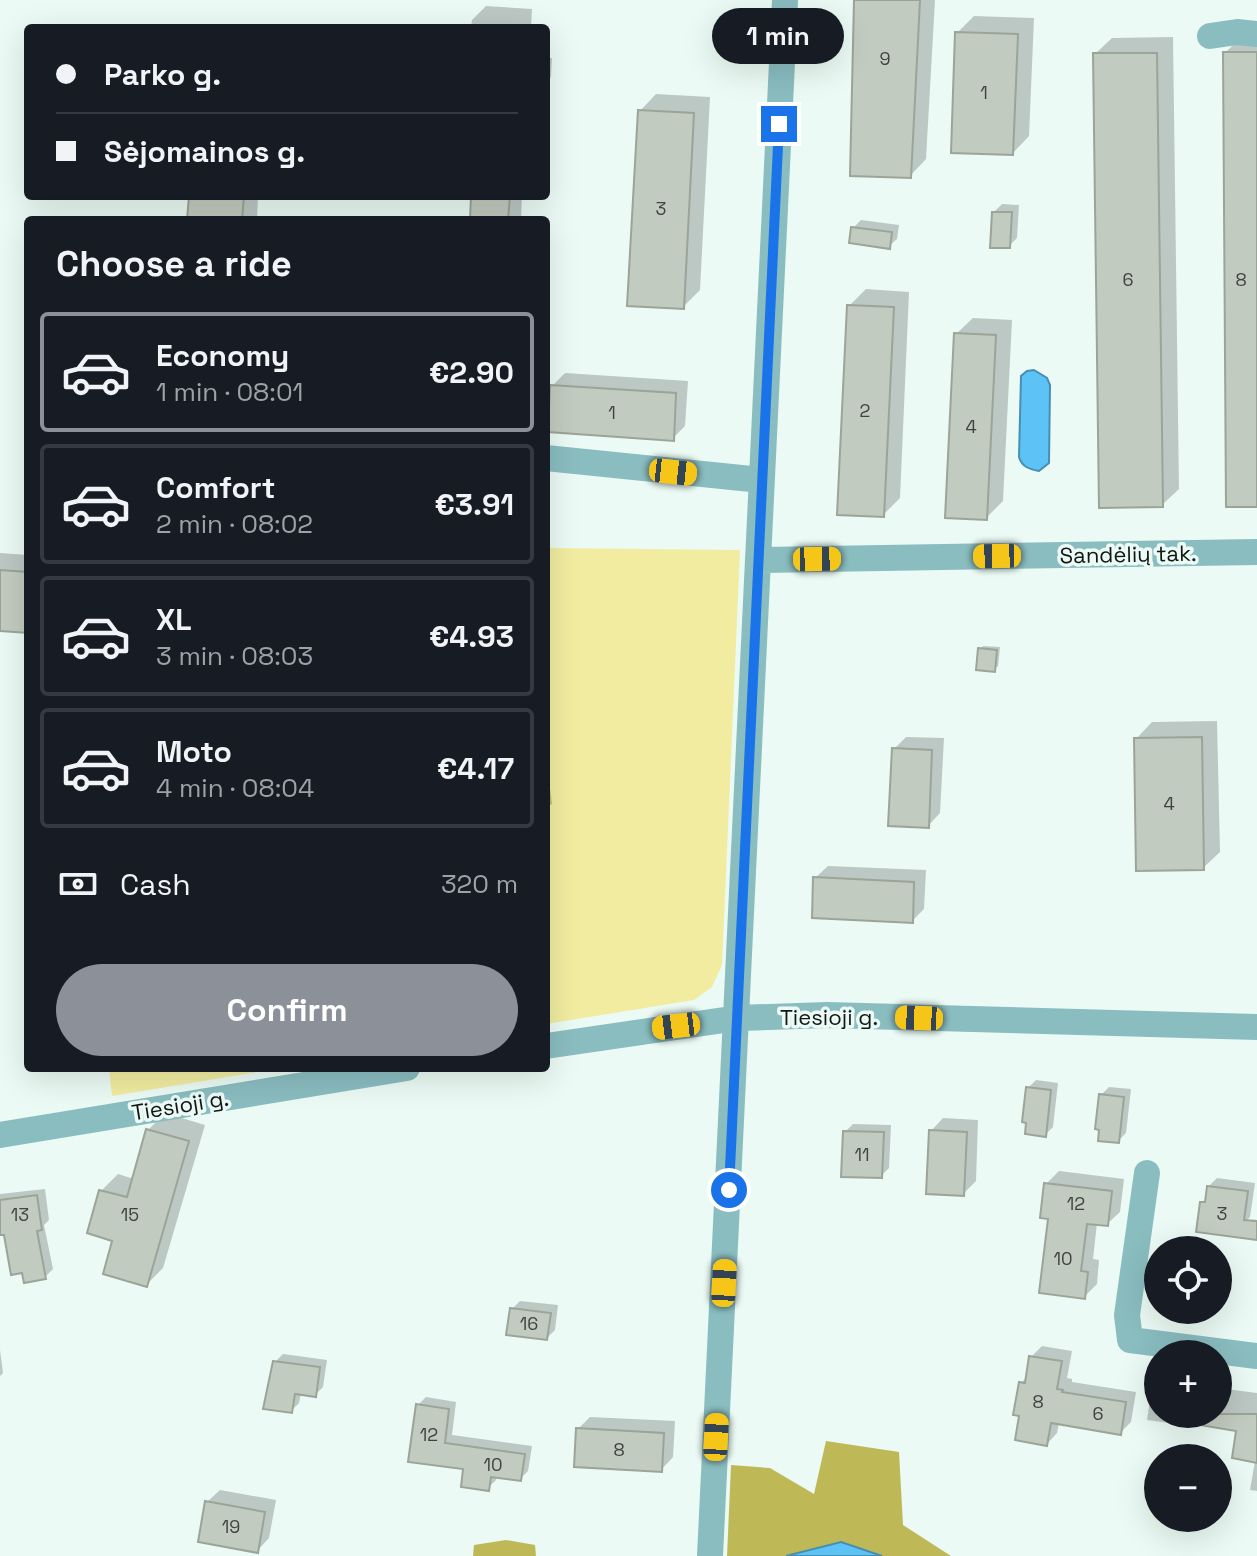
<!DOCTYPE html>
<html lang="en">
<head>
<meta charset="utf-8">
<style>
  :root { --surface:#171b24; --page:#20242c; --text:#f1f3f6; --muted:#9ea1a6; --line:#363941; --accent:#8c9099 }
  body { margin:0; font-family:"Space Grotesk",sans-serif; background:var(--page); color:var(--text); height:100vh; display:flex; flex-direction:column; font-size:30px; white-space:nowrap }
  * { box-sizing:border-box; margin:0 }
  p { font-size:26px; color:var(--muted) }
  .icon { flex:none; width:44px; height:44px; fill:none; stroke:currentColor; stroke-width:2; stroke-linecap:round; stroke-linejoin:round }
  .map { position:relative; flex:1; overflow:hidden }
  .details { position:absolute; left:24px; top:216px; width:526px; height:856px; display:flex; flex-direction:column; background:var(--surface); border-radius:8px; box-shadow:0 8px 32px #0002 }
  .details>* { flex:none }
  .top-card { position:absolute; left:24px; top:24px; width:526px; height:176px; border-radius:8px; box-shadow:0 8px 32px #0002; display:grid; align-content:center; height:176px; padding:0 32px; background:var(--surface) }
  .buttons { position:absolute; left:1144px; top:1236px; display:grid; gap:16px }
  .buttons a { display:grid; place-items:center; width:88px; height:88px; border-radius:50%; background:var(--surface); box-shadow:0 8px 32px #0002; font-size:40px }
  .end { position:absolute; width:36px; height:36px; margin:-18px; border:10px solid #1a73e8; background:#fff; box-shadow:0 0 0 4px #fff }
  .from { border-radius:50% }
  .bubble { position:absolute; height:56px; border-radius:28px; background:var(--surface); box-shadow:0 8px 32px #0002; font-size:26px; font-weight:600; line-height:56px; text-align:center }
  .car { position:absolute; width:24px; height:48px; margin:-24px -12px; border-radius:10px; box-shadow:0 0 6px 2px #0007; background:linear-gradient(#f5c518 24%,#345 0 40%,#f5c518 0 76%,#345 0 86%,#f5c518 0) }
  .top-card b { display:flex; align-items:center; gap:28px; height:76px; font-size:30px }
  .top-card b+b { border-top:2px solid var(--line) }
  .top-card i { width:20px; height:20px; background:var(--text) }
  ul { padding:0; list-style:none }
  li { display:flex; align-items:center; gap:24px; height:120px; margin:0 16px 12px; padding:0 16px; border:4px solid var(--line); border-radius:8px }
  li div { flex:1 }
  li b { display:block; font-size:30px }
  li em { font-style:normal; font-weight:600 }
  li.selected { border-color:var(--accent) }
  li>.icon { width:72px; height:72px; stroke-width:1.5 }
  h2 { padding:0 32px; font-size:36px; line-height:96px }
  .pay { display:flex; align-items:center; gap:20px; height:88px; padding:0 32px; font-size:30px }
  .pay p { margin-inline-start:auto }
  .action { display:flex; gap:16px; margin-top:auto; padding:16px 32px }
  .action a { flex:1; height:92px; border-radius:48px; background:var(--accent); color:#fff; font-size:32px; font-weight:600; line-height:92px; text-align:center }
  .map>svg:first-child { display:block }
  .green { fill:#f1eca0 }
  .forest { fill:#bfb857 }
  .water { fill:#5dc3f7; stroke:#468fb3; stroke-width:2 }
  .shadow { fill:#0003 }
  .building { fill:#c2cbbf; stroke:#9ca499; stroke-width:2 }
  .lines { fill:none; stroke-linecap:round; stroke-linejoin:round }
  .street { stroke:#8abdc0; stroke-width:26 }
  .route { stroke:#1a73e8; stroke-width:10 }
  .labels { text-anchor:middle; stroke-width:7; stroke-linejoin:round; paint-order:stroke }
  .number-label { font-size:18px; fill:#3e4440 }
  .street-label { font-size:22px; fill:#121715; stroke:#ebfaf4 }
</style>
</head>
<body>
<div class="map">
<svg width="1257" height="1556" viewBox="0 0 1257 1556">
  <rect width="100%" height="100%" fill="#ebfaf4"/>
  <path class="green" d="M 546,548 L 740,550 L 722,965 L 712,987 L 694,1000 L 546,1024 Z
    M 109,1068 L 281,1068 L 112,1096 Z"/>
  <path class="forest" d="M 826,1441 L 899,1452 L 903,1525 L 951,1556 L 882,1556 L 841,1542 L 786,1556 L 727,1556 L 731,1465 L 770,1468 L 814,1494 Z
    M 506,1540 L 535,1545 L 536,1556 L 473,1556 L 474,1545 Z"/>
  <path class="water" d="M 1034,370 L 1047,378 L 1050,385 L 1049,463 L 1039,471 C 1029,469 1022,467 1019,457 L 1021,376 L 1027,371 Z
    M 841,1542 L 882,1556 L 786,1556 Z"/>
  <path class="shadow" d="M 857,0 L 935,0 L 926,159 L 910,176 Z
    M 486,6 L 532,9 L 531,28 L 471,28 L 472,20 Z
    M 974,16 L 1034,18 L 1029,136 L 1013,153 L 957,33 Z
    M 1173,37 L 1179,489 L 1162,505 L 1095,54 L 1112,38 Z
    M 1241,37 L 1257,37 L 1257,505 L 1225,53 Z
    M 546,58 L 552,58 L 551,77 L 546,82 Z
    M 656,94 L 710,97 L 700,290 L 683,307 L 640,111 Z
    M 191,196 L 258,196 L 257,220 L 189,220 Z
    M 473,196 L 522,196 L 521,220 L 472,220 Z
    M 1002,204 L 1019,205 L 1017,238 L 1009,246 L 994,212 Z
    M 861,220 L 899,225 L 897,239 L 889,246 L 853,228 Z
    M 866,289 L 909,292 L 900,498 L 883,515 L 849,306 Z
    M 973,318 L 1012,320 L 1003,501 L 986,518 L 956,334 Z
    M 565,373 L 688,381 L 685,426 L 673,438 L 552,386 Z
    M 0,553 L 28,555 L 28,631 L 0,629 Z
    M 983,646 L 1000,647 L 998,666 L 994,670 L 980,649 Z
    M 1217,721 L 1220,852 L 1203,868 L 1136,739 L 1152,722 Z
    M 906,737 L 944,738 L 940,813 L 928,826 L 894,749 Z
    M 546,788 L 550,788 L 552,804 L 546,807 Z
    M 828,866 L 926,870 L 924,909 L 912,921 L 815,878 Z
    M 1036,1080 L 1058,1083 L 1053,1127 L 1045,1135 L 1028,1088 Z
    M 1109,1087 L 1131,1089 L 1126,1133 L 1118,1141 L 1102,1128 L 1101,1095 Z
    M 165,1113 L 205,1125 L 163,1268 L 147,1284 L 115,1239 L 101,1191 L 118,1174 L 134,1179 L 148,1130 Z
    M 943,1118 L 978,1120 L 976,1181 L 963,1194 L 931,1131 Z
    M 853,1124 L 891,1125 L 889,1168 L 881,1176 L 845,1132 Z
    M 1059,1171 L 1124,1179 L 1120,1212 L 1107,1224 L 1097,1223 L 1093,1259 L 1099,1260 L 1097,1284 L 1084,1297 L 1051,1217 L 1046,1184 Z
    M 1217,1178 L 1255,1183 L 1250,1217 L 1241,1226 L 1202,1203 L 1208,1197 L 1209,1186 Z
    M 45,1189 L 49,1220 L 44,1225 L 53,1269 L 45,1277 L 6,1232 L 0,1233 L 0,1194 Z
    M 520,1301 L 558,1305 L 555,1330 L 547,1338 L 512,1309 Z
    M 1042,1346 L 1072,1351 L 1067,1378 L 1072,1379 L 1072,1382 L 1136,1392 L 1131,1422 L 1120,1433 L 1059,1423 L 1057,1433 L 1047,1444 L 1021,1414 L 1021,1383 L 1028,1376 L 1031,1357 Z
    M 0,1350 L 3,1373 L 0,1376 Z
    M 283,1354 L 327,1360 L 323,1387 L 315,1395 L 301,1393 L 299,1403 L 291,1411 L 275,1362 Z
    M 1158,1381 L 1158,1414 L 1218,1414 L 1218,1388 L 1257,1393 L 1257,1491 L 1250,1490 L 1255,1461 L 1239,1429 L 1173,1419 L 1169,1423 L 1147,1420 L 1152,1386 Z
    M 426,1397 L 456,1402 L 452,1435 L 532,1446 L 528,1471 L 520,1479 L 497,1476 L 496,1480 L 488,1488 L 466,1468 L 410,1460 L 418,1405 Z
    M 590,1417 L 675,1421 L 673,1457 L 661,1470 L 578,1429 Z
    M 220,1490 L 276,1500 L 269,1538 L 257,1551 L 207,1502 Z"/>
  <path class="building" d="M 854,0 L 920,0 L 911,178 L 850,176 Z
    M 955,32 L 1018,34 L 1013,155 L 951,153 Z
    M 1223,52 L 1257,52 L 1257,507 L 1226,507 Z
    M 1093,53 L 1157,53 L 1163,507 L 1099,508 Z
    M 638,110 L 694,113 L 684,309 L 627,306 Z
    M 189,196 L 244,196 L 242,220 L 187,220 Z
    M 471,196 L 510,196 L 508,220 L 470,220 Z
    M 992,212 L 1012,212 L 1010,248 L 990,248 Z
    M 851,227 L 892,232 L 890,249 L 849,243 Z
    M 847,305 L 894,307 L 884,517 L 837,515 Z
    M 954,333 L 996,335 L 987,520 L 945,518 Z
    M 550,385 L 676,393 L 674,441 L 548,432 Z
    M 0,570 L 28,572 L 28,633 L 0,631 Z
    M 978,648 L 997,650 L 995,672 L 976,670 Z
    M 1202,737 L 1204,870 L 1136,871 L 1134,738 Z
    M 892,748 L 932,750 L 929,828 L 888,826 Z
    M 813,877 L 914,882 L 913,923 L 812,918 Z
    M 1026,1087 L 1051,1090 L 1046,1137 L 1025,1134 L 1026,1123 L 1022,1122 Z
    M 1099,1094 L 1124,1097 L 1119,1143 L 1098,1141 L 1099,1130 L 1095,1129 Z
    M 146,1129 L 189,1141 L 147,1287 L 103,1274 L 112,1241 L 87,1233 L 99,1190 L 127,1197 Z
    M 929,1130 L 967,1132 L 964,1196 L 926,1194 Z
    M 843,1131 L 884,1132 L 882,1178 L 841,1177 Z
    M 1044,1183 L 1112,1191 L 1108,1226 L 1087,1224 L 1081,1271 L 1088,1272 L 1085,1299 L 1039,1293 L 1048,1219 L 1040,1218 Z
    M 1207,1186 L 1248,1191 L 1244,1220 L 1257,1221 L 1257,1240 L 1196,1232 L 1200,1202 L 1205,1202 Z
    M 37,1195 L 42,1230 L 37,1231 L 46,1279 L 24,1283 L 22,1273 L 11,1275 L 4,1235 L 0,1235 L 0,1200 Z
    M 510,1308 L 551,1313 L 547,1340 L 506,1335 Z
    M 1029,1356 L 1062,1361 L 1057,1389 L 1063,1390 L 1062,1392 L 1126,1402 L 1121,1435 L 1051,1423 L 1047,1446 L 1015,1440 L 1019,1416 L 1013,1415 L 1019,1382 L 1025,1383 Z
    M 273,1361 L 320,1367 L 316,1397 L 295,1394 L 292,1413 L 263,1409 Z
    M 416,1404 L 449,1409 L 445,1443 L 525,1454 L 521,1481 L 491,1477 L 489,1491 L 461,1487 L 463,1469 L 408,1462 Z
    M 1195,1414 L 1257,1414 L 1257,1463 L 1232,1458 L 1236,1431 L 1194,1424 Z
    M 576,1428 L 664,1433 L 662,1472 L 574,1467 Z
    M 205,1501 L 265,1512 L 258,1553 L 198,1542 Z"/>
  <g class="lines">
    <path class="street" d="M 1210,36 L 1237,32 L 1257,34
      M 546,458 L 761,480
      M 759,560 L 1257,552
      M 546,1046 L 738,1018 L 827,1015 L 1257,1027
      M 0,1135 L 407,1068
      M 1147,1173 L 1127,1315 L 1130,1340 L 1257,1356
      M 710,1556 L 785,0"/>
  </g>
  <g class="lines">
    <path class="route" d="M 729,1190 L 779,124"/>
  </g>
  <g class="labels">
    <g class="number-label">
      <text x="885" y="65">9</text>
      <text x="984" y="99">1</text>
      <text x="661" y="215">3</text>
      <text x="1128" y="286">6</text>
      <text x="1241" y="286">8</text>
      <text x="865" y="417">2</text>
      <text x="612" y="419">1</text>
      <text x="971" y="433">4</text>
      <text x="1169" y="810">4</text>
      <text x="862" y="1161">11</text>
      <text x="1076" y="1210">12</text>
      <text x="1222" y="1220">3</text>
      <text x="20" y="1221">13</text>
      <text x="130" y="1221">15</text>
      <text x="1063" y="1265">10</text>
      <text x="529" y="1330">16</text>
      <text x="1038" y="1408">8</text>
      <text x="1098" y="1420">6</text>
      <text x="429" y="1441">12</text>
      <text x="619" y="1456">8</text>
      <text x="493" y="1471">10</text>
      <text x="231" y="1533">19</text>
    </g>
    <g class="street-label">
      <text transform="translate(1128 554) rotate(-1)" y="8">Sandėlių tak.</text>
      <text x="829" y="1025">Tiesioji g.</text>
      <text transform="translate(180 1105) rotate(-9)" y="8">Tiesioji g.</text>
    </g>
  </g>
</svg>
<div class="buttons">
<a><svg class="icon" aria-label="locate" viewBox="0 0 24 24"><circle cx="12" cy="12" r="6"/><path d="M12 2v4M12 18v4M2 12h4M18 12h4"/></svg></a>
<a>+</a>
<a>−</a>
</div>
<i class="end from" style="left:729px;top:1190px"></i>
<i class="end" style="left:779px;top:124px"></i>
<div class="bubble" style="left:712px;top:8px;width:132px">1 min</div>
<i class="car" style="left:673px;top:472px;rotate:96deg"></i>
<i class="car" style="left:997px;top:556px;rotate:269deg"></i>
<i class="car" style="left:817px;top:559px;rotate:89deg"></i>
<i class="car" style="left:919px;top:1018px;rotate:272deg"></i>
<i class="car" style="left:676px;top:1026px;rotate:263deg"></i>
<i class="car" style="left:724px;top:1283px;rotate:3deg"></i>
<i class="car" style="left:716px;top:1437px;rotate:3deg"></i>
<div class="top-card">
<b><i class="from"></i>Parko g.</b>
<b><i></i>Sėjomainos g.</b>
</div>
<section class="details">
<h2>Choose a ride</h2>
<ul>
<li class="selected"><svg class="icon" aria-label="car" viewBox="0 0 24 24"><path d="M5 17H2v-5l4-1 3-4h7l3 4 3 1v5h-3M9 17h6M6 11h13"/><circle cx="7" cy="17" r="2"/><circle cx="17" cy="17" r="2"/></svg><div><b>Economy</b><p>1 min · 08:01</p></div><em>€2.90</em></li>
<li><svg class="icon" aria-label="car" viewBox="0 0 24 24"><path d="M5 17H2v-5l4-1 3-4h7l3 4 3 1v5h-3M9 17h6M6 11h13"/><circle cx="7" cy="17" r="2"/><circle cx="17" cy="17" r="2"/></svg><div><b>Comfort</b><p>2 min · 08:02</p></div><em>€3.91</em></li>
<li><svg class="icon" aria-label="car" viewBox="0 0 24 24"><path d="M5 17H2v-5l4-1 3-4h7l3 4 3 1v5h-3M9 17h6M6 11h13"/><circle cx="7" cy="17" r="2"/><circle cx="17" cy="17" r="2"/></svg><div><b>XL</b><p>3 min · 08:03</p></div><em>€4.93</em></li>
<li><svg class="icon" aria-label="car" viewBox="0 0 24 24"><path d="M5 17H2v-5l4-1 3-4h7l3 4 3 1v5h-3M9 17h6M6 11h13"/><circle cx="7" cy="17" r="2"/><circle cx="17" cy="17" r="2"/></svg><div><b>Moto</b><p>4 min · 08:04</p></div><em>€4.17</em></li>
</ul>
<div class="pay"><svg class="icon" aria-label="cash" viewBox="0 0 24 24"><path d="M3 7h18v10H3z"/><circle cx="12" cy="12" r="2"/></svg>Cash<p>320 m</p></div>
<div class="action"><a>Confirm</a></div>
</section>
</div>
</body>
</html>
